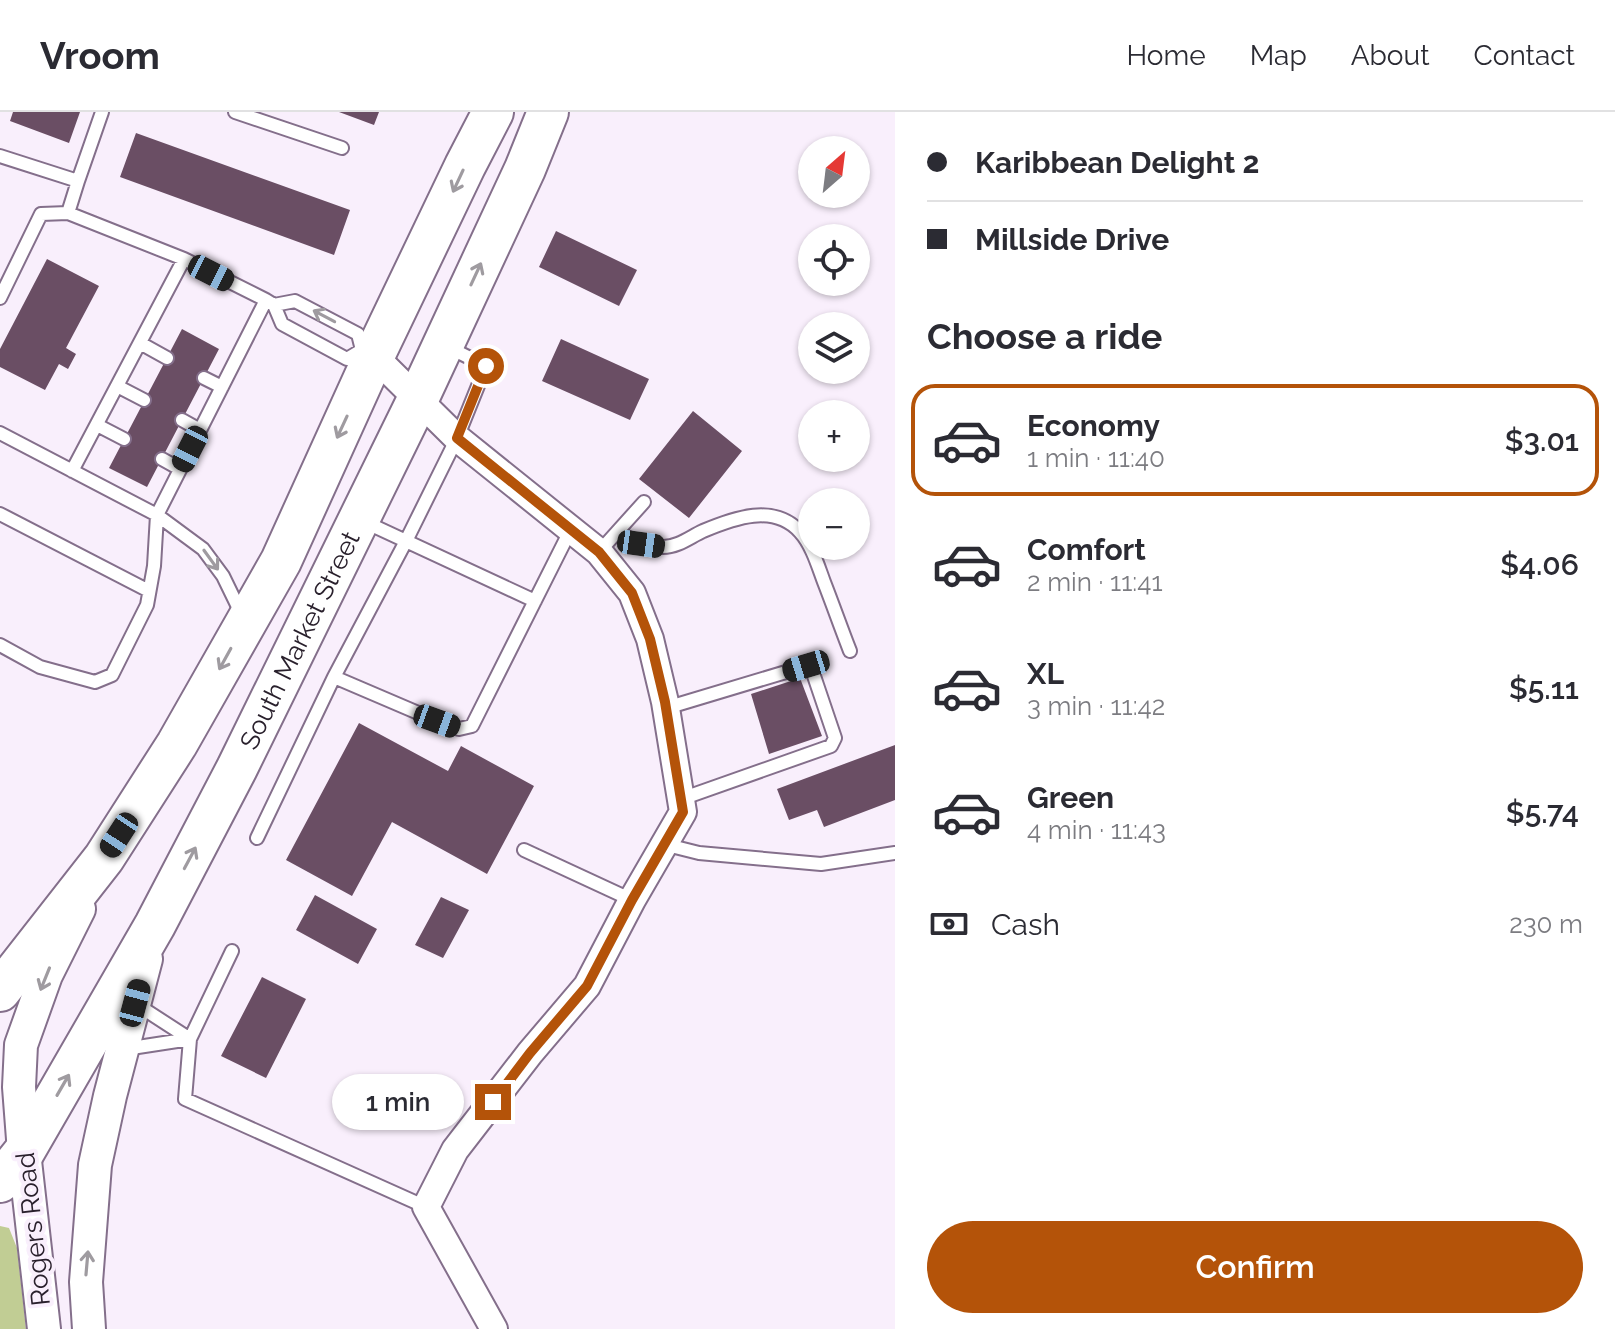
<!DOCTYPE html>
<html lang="en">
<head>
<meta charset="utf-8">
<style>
  :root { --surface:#fff; --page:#f7f7f7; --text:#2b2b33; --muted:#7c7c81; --line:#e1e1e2; --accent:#b45309 }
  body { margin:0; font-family:Raleway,sans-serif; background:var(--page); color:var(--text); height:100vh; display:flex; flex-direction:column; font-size:30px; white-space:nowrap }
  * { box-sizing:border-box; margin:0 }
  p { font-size:26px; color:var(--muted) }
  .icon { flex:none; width:44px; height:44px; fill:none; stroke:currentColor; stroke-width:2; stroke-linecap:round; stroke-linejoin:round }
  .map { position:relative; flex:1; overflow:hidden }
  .side { display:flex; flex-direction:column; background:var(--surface); width:720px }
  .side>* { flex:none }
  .guide { display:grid; align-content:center; height:176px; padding:0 32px; background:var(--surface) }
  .needle { width:52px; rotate:28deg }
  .buttons { position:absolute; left:798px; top:24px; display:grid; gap:16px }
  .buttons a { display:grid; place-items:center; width:72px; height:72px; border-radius:50%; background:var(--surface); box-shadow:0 2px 6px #0004; font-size:40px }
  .end { position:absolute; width:36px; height:36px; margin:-18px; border:10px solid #b45309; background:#fff; box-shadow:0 0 0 4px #fff }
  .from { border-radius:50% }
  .bubble { position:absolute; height:56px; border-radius:28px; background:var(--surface); box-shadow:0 2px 6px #0004; font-size:26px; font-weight:600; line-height:56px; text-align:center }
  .car { position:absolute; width:24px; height:48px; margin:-24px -12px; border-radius:10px; box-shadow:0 0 6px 2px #0007; background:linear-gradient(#222 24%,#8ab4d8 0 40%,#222 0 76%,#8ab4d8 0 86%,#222 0) }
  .guide b { display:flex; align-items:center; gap:28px; height:76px; font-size:30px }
  .guide b+b { border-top:2px solid var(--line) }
  .guide i { width:20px; height:20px; background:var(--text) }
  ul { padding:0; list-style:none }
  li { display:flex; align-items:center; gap:24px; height:112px; margin:0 16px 12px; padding:0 16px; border:4px solid transparent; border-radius:24px }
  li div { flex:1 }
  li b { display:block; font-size:30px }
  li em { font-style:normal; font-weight:600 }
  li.selected { border-color:var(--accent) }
  li>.icon { width:72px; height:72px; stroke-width:1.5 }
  h2 { padding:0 32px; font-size:36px; line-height:96px }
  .pay { display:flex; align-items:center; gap:20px; height:88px; padding:0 32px; font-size:30px }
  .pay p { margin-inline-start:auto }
  .cta { display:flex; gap:16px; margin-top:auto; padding:16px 32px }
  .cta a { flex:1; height:92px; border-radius:48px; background:var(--accent); color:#fff; font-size:32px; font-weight:600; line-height:92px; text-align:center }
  header { display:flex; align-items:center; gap:48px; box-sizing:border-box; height:112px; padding:0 40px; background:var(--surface); border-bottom:2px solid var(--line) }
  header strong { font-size:38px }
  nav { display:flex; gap:44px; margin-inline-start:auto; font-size:28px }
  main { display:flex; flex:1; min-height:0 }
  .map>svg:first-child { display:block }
  .green { fill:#c1cd94 }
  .building { fill:#6a4e64 }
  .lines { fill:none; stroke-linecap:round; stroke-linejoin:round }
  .service-casing { stroke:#846f8b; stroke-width:16 }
  .minor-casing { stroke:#846f8b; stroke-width:30 }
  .tertiary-casing { stroke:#846f8b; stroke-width:36 }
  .primary-casing { stroke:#846f8b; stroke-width:44 }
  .service { stroke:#fff; stroke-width:12 }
  .minor { stroke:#fff; stroke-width:26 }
  .tertiary { stroke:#fff; stroke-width:32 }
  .primary { stroke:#fff; stroke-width:40 }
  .oneway { stroke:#9f9ba0 }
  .route { stroke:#b45309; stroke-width:10 }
  .labels { text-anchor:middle; stroke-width:8; stroke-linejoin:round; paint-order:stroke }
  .street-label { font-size:26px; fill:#29202c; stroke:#f9effc }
</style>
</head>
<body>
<header>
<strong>Vroom</strong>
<nav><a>Home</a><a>Map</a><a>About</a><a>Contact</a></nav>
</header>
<main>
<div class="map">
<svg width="895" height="1217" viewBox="0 0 895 1217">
  <rect width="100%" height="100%" fill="#f9effc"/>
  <path class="green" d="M 0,1114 L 9,1116 L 17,1136 L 26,1217 L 0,1217 Z"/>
  <path class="building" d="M 13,0 L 80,0 L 69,31 L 10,9 Z
    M 339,0 L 379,0 L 374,13 Z
    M 136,21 L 350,98 L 334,143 L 120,65 Z
    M 556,119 L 637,158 L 619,194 L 539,155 Z
    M 47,147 L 99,174 L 66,236 L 76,242 L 68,257 L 59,252 L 45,278 L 0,255 L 0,237 Z
    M 182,217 L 219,237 L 147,375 L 109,356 Z
    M 561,227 L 649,267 L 630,308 L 542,269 Z
    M 693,299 L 742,339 L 689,406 L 639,367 Z
    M 800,566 L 822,624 L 769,642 L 751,582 Z
    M 359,611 L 448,659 L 461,634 L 534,674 L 487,762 L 392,710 L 352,784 L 286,748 Z
    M 895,633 L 895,688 L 824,715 L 817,698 L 789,708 L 777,677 Z
    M 315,783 L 377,817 L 358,852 L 296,818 Z
    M 441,785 L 469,798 L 443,846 L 415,833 Z
    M 262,865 L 306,887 L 266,966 L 221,944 Z"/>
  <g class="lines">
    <defs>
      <path id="service" d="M 235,0 L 342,36
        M 0,44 L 78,69 L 68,101 L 184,147 L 266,188 L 274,193 L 282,212 L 347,247 L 362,238
        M 78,69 L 102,0
        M 0,186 L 41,102 L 68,101
        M 274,193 L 295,189 L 358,222 L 362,238 L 364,239
        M 140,231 L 167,246
        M 204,266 L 222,275
        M 117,274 L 144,288
        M 182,308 L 200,318
        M 97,313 L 124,327
        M 0,321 L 157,403 L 203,437 L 223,464 L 241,501
        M 162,347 L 180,357
        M 72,359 L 184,147
        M 0,402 L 149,479
        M 365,410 L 535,489
        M 617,420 C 631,427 646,436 663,435 C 678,435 690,425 703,419 C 734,406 774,391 800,420 C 812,433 818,454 824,470 C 833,493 841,516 850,539
        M 599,440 L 644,390
        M 0,533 L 40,555 L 95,570 L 112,563 L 147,493 L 154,454 L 157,403 L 266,188
        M 334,565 L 406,429 L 457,326 L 486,254 L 448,235
        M 666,596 L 806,554 L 813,561 L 835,626 L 831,634 L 681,687
        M 257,726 L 334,565 L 437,609 L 459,617 L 472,614 L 570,419
        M 663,732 L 699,741 L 821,752 L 895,741
        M 524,738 L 632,788
        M 232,839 L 190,927 L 185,987 L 426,1095
        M 125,937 L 190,927 L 136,892"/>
      <path id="minor" d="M 374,244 L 457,326 L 599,440 L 632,481 L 650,527 L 665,590 L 683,700 L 632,788 L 587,874 L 530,941 L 455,1038 L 426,1095 L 494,1217"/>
      <path id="tertiary" d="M 44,1217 L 24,1040 L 19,975 L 21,933 L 46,863 L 79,797
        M 89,1217 L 86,1170 L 95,1053 L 110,984 L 146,847"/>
      <g id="primary">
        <path d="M 0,879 L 104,746 L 177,632 L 281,449 L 374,244 L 465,54 L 493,0"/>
        <path id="s1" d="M 0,1070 L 24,1040 L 155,813 L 237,656 L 418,287 L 525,57 L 548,0"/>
      </g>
    </defs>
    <use href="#service" class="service-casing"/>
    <use href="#minor" class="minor-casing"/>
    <use href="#tertiary" class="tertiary-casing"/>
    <use href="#primary" class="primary-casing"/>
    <use href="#service" class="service"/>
    <use href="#minor" class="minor"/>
    <use href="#tertiary" class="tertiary"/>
    <use href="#primary" class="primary"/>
  </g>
  <defs><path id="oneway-shaft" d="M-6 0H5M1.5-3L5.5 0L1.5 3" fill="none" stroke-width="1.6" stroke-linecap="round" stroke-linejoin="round" transform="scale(2)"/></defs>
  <g class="oneway">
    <use href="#oneway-shaft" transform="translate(458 69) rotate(115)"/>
    <use href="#oneway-shaft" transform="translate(476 162) rotate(-65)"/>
    <use href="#oneway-shaft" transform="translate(324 204) rotate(-152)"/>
    <use href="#oneway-shaft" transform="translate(342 315) rotate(115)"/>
    <use href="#oneway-shaft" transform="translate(211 448) rotate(54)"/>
    <use href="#oneway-shaft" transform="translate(225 547) rotate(119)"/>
    <use href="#oneway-shaft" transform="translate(190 746) rotate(-62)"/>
    <use href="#oneway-shaft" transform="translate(45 867) rotate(112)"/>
    <use href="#oneway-shaft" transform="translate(63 973) rotate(-60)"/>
    <use href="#oneway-shaft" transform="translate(87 1151) rotate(-85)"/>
  </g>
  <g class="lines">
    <path class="route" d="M 486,254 L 457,326 L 599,440 L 632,481 L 650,527 L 665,590 L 683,700 L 632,788 L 587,874 L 530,941 L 493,990"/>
  </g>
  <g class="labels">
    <g class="street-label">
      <text dy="9" stroke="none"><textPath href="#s1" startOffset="620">South Market Street</textPath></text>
      <text transform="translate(33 1117) rotate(-96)" y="9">Rogers Road</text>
    </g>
  </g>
</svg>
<div class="buttons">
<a><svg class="needle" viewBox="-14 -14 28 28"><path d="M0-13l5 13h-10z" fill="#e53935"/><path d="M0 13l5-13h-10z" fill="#7c7c81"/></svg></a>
<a><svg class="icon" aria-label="locate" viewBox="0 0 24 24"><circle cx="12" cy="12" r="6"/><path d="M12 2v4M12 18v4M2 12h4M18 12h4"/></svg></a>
<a><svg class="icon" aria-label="layers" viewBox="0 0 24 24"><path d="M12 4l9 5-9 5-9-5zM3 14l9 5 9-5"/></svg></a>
<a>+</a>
<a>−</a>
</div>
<i class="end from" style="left:486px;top:254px"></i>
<i class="end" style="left:493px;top:990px"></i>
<div class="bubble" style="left:332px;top:962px;width:132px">1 min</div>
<i class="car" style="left:211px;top:161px;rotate:117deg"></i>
<i class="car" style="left:190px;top:337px;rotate:207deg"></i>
<i class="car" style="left:641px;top:432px;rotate:98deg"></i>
<i class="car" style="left:806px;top:554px;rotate:253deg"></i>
<i class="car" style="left:437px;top:609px;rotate:110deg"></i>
<i class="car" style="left:119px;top:723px;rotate:213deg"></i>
<i class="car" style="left:135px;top:891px;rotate:15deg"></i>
</div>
<section class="side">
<div class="guide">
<b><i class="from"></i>Karibbean Delight 2</b>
<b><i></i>Millside Drive</b>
</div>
<h2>Choose a ride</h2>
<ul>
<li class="selected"><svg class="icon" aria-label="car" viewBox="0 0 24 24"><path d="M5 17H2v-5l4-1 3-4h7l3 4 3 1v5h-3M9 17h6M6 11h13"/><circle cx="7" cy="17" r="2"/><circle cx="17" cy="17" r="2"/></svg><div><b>Economy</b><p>1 min · 11:40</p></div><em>$3.01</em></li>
<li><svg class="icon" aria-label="car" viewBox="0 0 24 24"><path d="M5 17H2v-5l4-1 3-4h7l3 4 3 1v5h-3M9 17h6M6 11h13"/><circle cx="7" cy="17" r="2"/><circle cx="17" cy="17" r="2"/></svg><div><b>Comfort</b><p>2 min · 11:41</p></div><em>$4.06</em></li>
<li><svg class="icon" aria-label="car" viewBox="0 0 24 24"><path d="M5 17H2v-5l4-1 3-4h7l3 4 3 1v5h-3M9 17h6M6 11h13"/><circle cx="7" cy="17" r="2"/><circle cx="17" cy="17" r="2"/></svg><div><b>XL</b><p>3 min · 11:42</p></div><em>$5.11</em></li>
<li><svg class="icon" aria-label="car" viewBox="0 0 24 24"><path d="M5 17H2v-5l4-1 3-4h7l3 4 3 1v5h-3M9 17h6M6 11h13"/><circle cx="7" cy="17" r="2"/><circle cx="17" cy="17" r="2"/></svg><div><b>Green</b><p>4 min · 11:43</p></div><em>$5.74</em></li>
</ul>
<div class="pay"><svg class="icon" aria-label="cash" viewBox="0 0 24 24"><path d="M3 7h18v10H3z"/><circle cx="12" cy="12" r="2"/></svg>Cash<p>230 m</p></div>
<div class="cta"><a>Confirm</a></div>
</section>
</main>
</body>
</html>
